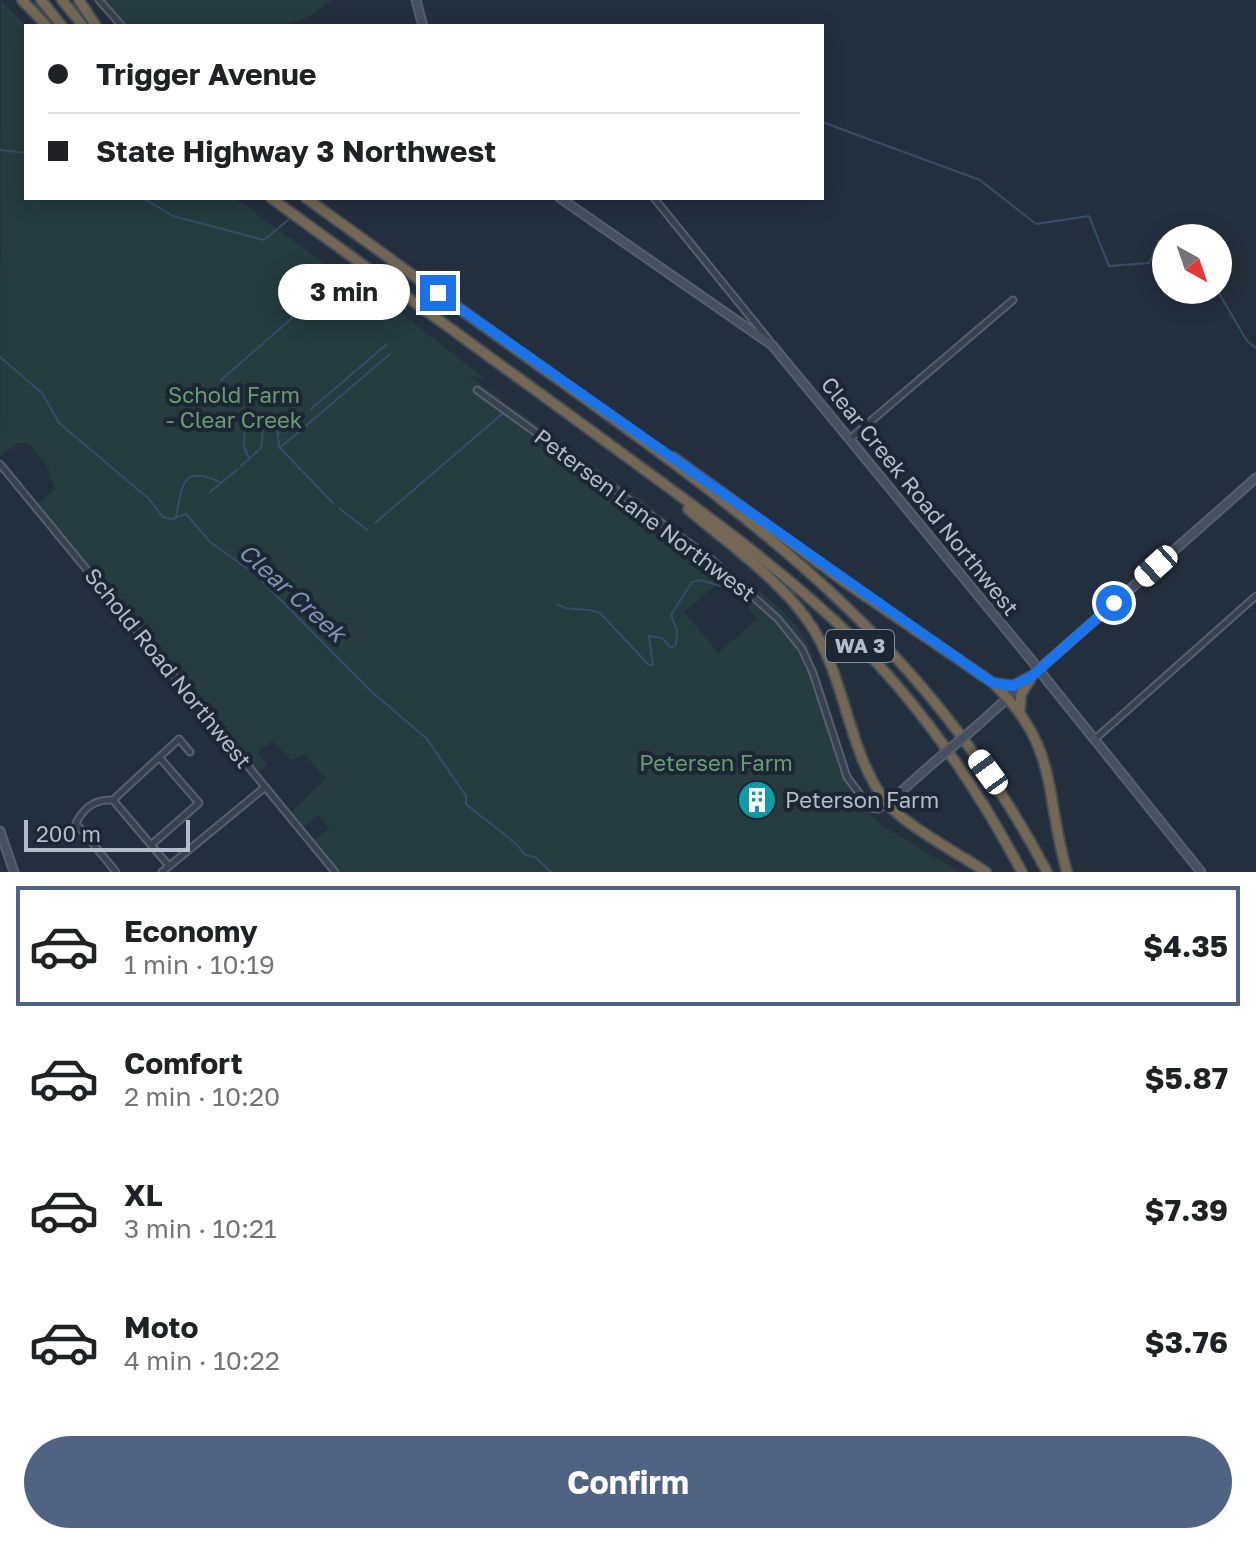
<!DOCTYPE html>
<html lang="en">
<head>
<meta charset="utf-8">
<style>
  :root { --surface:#fff; --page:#f6f6f6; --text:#202124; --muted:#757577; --line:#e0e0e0; --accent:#506383 }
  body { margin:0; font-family:"Golos Text",sans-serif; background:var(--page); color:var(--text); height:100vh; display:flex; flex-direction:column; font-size:30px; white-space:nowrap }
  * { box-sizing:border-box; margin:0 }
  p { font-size:26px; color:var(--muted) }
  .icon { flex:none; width:44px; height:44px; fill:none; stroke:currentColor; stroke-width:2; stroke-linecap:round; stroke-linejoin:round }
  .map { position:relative; height:872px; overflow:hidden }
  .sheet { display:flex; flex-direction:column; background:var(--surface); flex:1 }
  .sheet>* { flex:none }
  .banner { position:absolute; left:24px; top:24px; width:800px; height:176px; border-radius:0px; box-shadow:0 4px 20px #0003; display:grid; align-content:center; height:176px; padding:0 24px; background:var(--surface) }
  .needle { width:52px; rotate:140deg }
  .buttons { position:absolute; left:1152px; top:224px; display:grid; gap:16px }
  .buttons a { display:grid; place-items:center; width:80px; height:80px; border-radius:50%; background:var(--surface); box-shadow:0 4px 20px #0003; font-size:40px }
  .scale { position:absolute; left:24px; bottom:20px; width:166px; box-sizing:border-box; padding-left:8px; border:4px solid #b4bcc9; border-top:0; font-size:22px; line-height:28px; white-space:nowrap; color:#b4bcc9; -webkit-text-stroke:6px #1d2633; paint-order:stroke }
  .end { position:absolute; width:36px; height:36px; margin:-18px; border:10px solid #1a73e8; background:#fff; box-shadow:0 0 0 4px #fff }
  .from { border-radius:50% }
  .bubble { position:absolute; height:56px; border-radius:28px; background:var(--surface); box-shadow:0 4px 20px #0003; font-size:26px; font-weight:700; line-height:56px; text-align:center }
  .car { position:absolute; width:24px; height:48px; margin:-24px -12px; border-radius:10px; box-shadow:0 0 6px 2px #0007; background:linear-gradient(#fff 24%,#345 0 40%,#fff 0 76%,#345 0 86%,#fff 0) }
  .banner b { display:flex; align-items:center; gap:28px; height:76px; font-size:30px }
  .banner b+b { border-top:2px solid var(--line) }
  .banner i { width:20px; height:20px; background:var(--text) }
  ul { padding:14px 0 0; list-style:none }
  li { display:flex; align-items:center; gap:24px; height:120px; margin:0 16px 12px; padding:0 8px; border:4px solid transparent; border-radius:0px }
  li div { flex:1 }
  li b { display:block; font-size:30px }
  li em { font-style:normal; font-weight:700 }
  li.active { border-color:var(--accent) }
  li>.icon { width:72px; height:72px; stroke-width:1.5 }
  .action { display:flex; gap:16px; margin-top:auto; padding:16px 24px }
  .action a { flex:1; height:92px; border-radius:48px; background:var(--accent); color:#fff; font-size:32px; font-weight:700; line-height:92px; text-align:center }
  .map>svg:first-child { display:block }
  .green { fill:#263c3f; fill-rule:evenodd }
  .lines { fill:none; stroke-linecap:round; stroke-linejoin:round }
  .stream { stroke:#394c67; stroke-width:2 }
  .minor-casing { stroke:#565f6c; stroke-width:9 }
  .secondary-casing { stroke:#565f6c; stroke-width:11 }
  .motorway-casing { stroke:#434c59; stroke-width:13 }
  .minor { stroke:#38414e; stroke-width:5 }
  .secondary { stroke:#465061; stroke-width:7 }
  .motorway { stroke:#746855; stroke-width:9 }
  .secondary-bridge-casing { stroke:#565f6c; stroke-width:11; stroke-linecap:butt }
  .secondary-bridge { stroke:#465061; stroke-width:7 }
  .route { stroke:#1a73e8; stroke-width:10 }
  .labels { text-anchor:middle; stroke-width:8; stroke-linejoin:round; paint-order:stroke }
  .shield { fill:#1d2633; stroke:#878f9c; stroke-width:2 }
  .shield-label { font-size:20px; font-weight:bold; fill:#b4bcc9 }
  .park-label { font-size:22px; fill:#6b9a76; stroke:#1d2633 }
  .street-label { font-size:22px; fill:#b4bcc9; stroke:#1d2633 }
  .poi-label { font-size:22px; fill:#b4bcc9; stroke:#1d2633; text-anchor:start }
  .water-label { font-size:24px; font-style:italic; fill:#7c92b1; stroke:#1d2633 }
</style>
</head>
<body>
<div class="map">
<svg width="1256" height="872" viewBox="0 0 1256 872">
  <rect width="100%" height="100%" fill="#242f3e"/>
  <path class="green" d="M 1,0 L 26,26 L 26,198 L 235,198 L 349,282 L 393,307 L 485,379 L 469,376 C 550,435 634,491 711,555 C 749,586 795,609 814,657 L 809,660 L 853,798 L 881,825 L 959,872 L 341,872 L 313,841 L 329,828 L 319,815 L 303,828 L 290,813 L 326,778 L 304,754 L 292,761 L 272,741 L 258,752 L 267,765 L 257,774 L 35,506 L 55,489 L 46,464 L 28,443 L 17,443 L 0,457 ZM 724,578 L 757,619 L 718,653 L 684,612 Z
    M 93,0 L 332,0 L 306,18 L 283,26 L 116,26 Z"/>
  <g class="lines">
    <path class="stream" d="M 822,122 L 980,180 L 1036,224 L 1089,216 L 1109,266 L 1149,263 L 1159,241 L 1166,244
      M 0,150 L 26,153
      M 143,198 L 173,216 L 264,240 L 288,220
      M 1217,290 L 1247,341 L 1256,348
      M 0,357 L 42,393 L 59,423 L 149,499 L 163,517 L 172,519 L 186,514 L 210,542 L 255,574 L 372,692 L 427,739 L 466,796 L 466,804 C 481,818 515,839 525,855 L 535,857 L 551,872
      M 221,380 L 323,291
      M 311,409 L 387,344
      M 245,421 L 244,447 L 249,458
      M 279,433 L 297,421
      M 281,447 L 390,354
      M 241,466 L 261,448 L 263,429 L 272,425 L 277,428 L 279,447 L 333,503
      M 210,492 L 238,469
      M 339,508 L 367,530
      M 176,517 C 183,485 181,463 222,483
      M 375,523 L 502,414
      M 557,604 C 570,613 585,606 600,613 L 649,665 L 653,665 L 649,636 L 662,638 L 671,648 L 676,645 L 677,631 L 671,615 L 692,582 L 701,580 L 720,586"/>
    <defs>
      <path id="minor" d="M 99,0 L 122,26
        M 654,198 L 769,340
        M 477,390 L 711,559 L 778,619 L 802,649 L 813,673 L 847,777 L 870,808 L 878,809 L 887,804
        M 851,438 L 1013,300
        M 0,464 L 335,872
        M 1095,739 L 1256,596
        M 113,800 C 95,799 84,807 76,823 L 116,872
        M 151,845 L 199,803 L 160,758
        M 169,866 L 113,800 L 179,739 L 190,752
        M 162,872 L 264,788"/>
      <path id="secondary" d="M 416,0 L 423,26
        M 560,198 L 772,345 L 1028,656
        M 1036,672 L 1256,478
        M 1050,684 L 1201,872
        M 978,725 L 1024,683
        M 887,804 L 932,764
        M 0,831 L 14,872"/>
      <path id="motorway" d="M 22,0 L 47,26
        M 41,0 L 62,26
        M 62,0 L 83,26
        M 79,0 L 96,26
        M 271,198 C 376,274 481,350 586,427 C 670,489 757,549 834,620 C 911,691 973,780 1022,872
        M 306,198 C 388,257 470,317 552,375 C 757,521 927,644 1047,872
        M 673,457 L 849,585 L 993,683 C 1060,747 1044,794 1067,872
        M 688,509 C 729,545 782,580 812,627 C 846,680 848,752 886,802 C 903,824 961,855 986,872
        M 994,683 L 1013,686 L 1032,676
        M 1020,710 L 1021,694 L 1030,680"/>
    </defs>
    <use href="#minor" class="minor-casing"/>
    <use href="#secondary" class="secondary-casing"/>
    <use href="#motorway" class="motorway-casing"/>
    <use href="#minor" class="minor"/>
    <use href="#secondary" class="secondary"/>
    <use href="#motorway" class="motorway"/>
    <defs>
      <path id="secondary-bridge" d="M 1028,656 L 1050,684
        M 932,764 L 978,725"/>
    </defs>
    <use href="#secondary-bridge" class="secondary-bridge-casing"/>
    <use href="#secondary-bridge" class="secondary-bridge"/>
  </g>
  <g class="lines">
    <path class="route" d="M 438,293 L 993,683 L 1013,686 L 1032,676 L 1114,603"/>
  </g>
  <defs>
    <symbol id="building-disc" viewBox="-11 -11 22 22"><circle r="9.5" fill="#0f9aa8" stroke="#1d2633"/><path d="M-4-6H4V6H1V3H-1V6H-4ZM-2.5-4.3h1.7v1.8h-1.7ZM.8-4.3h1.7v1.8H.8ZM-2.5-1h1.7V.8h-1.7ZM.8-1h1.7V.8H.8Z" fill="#fff"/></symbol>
  </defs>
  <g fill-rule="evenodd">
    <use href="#building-disc" x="735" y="778" width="44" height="44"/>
  </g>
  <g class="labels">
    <rect class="shield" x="826" y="630" width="68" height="32" rx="6"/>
    <g class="shield-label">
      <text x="860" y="653">WA 3</text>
    </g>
    <g class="park-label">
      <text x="234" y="403">Schold Farm<tspan x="234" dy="25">- Clear Creek</tspan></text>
      <text x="716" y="771">Petersen Farm</text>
    </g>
    <g class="street-label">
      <text transform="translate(920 496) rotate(51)" y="8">Clear Creek Road Northwest</text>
      <text transform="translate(645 515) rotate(37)" y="8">Petersen Lane Northwest</text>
      <text transform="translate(168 668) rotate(51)" y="8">Schold Road Northwest</text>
    </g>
    <g class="poi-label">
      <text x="785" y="808">Peterson Farm</text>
    </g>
    <g class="water-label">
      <text transform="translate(292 593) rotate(42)" y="8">Clear Creek</text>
    </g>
  </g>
</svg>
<div class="buttons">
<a><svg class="needle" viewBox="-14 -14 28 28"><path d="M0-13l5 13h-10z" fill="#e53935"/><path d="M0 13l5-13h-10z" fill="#757577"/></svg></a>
</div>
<div class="scale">200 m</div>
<i class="end from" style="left:1114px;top:603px"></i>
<i class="end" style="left:438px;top:293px"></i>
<div class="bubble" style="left:278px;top:264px;width:132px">3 min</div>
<i class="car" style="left:1156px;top:566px;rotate:228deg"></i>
<i class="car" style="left:988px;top:772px;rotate:324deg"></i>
<div class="banner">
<b><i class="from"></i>Trigger Avenue</b>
<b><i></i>State Highway 3 Northwest</b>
</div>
</div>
<section class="sheet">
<ul>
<li class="active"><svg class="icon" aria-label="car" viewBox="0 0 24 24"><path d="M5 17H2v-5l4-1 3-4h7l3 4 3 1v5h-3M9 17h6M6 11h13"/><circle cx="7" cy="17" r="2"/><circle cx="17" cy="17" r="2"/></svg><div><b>Economy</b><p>1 min · 10:19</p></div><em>$4.35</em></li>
<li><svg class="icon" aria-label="car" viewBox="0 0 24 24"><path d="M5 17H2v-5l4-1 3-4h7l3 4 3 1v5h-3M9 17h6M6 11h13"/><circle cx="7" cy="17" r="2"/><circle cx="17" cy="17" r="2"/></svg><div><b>Comfort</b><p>2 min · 10:20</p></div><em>$5.87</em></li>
<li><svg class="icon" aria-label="car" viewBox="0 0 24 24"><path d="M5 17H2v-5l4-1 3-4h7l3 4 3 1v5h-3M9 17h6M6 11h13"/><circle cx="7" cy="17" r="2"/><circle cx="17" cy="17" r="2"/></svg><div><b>XL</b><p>3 min · 10:21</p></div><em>$7.39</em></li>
<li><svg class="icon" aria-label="car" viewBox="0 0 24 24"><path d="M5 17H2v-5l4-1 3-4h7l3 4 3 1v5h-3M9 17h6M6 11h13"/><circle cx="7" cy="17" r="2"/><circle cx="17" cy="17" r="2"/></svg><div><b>Moto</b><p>4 min · 10:22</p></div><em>$3.76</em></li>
</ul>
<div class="action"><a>Confirm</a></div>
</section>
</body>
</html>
